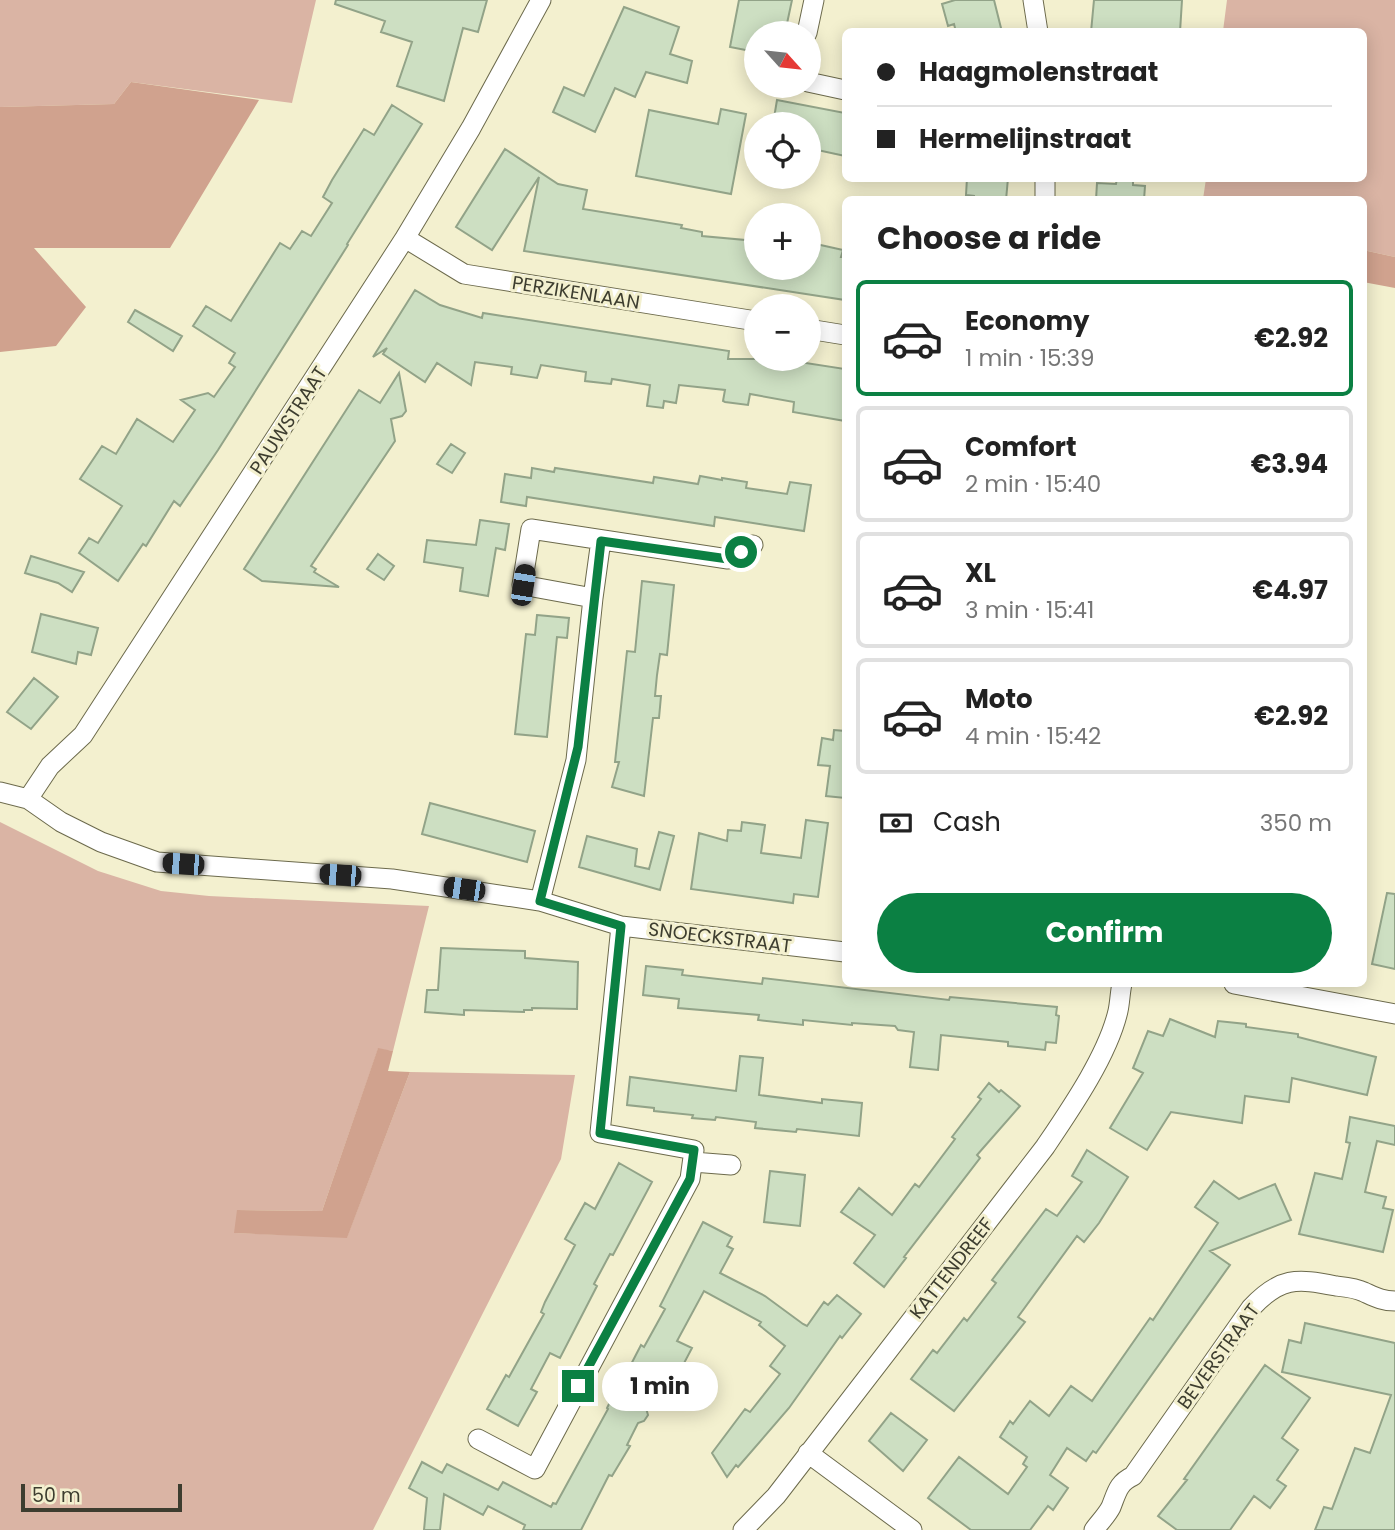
<!DOCTYPE html>
<html lang="en">
<head>
<meta charset="utf-8">
<style>
  :root { --surface:#fff; --page:#f2f2f2; --text:#222; --muted:#767676; --line:#e0e0e0; --accent:#0b8043 }
  body { margin:0; font-family:Poppins,sans-serif; background:var(--page); color:var(--text); height:100vh; display:flex; flex-direction:column; font-size:26px; white-space:nowrap }
  * { box-sizing:border-box; margin:0 }
  p { font-size:23px; color:var(--muted) }
  .icon { flex:none; width:38px; height:38px; fill:none; stroke:currentColor; stroke-width:2; stroke-linecap:round; stroke-linejoin:round }
  .map { position:relative; flex:1; overflow:hidden }
  .drawer { position:absolute; left:842px; top:196px; width:525px; height:791px; display:flex; flex-direction:column; background:var(--surface); border-radius:10px; box-shadow:0 4px 18px #0003 }
  .drawer>* { flex:none }
  .guide { position:absolute; left:842px; top:28px; width:525px; height:154px; border-radius:10px; box-shadow:0 4px 18px #0003; display:grid; align-content:center; height:154px; padding:0 35px; background:var(--surface) }
  .needle { width:46px; rotate:117deg }
  .buttons { position:absolute; left:744px; top:21px; display:grid; gap:14px }
  .buttons a { display:grid; place-items:center; width:77px; height:77px; border-radius:50%; background:var(--surface); box-shadow:0 4px 18px #0003; font-size:35px }
  .scale { position:absolute; left:21px; bottom:18px; width:161px; box-sizing:border-box; padding-left:7px; border:4px solid #3d3d2f; border-top:0; font-size:19px; line-height:24px; white-space:nowrap; color:#3d3d2f; -webkit-text-stroke:5px #f3f0cf; paint-order:stroke }
  .end { position:absolute; width:32px; height:32px; margin:-16px; border:9px solid #0b8043; background:#fff; box-shadow:0 0 0 4px #fff }
  .from { border-radius:50% }
  .bubble { position:absolute; height:49px; border-radius:24px; background:var(--surface); box-shadow:0 4px 18px #0003; font-size:23px; font-weight:700; line-height:49px; text-align:center }
  .car { position:absolute; width:21px; height:42px; margin:-21px -10px; border-radius:9px; box-shadow:0 0 5px 2px #0007; background:linear-gradient(#222 24%,#8ab4d8 0 40%,#222 0 76%,#8ab4d8 0 86%,#222 0) }
  .guide b { display:flex; align-items:center; gap:24px; height:66px; font-size:26px }
  .guide b+b { border-top:2px solid var(--line) }
  .guide i { width:18px; height:18px; background:var(--text) }
  ul { padding:0; list-style:none }
  li { display:flex; align-items:center; gap:21px; height:116px; margin:0 14px 10px; padding:0 21px; border:4px solid var(--line); border-radius:10px }
  li div { flex:1 }
  li b { display:block; font-size:26px }
  li em { font-style:normal; font-weight:700 }
  li.current { border-color:var(--accent) }
  li>.icon { width:63px; height:63px; stroke-width:1.5 }
  h2 { padding:0 35px; font-size:32px; line-height:84px }
  .pay { display:flex; align-items:center; gap:18px; height:77px; padding:0 35px; font-size:26px }
  .pay p { margin-inline-start:auto }
  .cta { display:flex; gap:14px; margin-top:auto; padding:14px 35px }
  .cta a { flex:1; height:80px; border-radius:42px; background:var(--accent); color:#fff; font-size:28px; font-weight:700; line-height:80px; text-align:center }
  .map>svg:first-child { display:block }
  .green { fill:#dab4a4 }
  .forest { fill:#d0a28e }
  .building { fill:#cddfc2; stroke:#92a388; stroke-width:2 }
  .lines { fill:none; stroke-linecap:round; stroke-linejoin:round }
  .street-casing { stroke:#6c6a4c; stroke-width:21 }
  .street { stroke:#fff; stroke-width:19 }
  .route { stroke:#0b8043; stroke-width:9 }
  .labels { text-anchor:middle; stroke-width:6; stroke-linejoin:round; paint-order:stroke }
  .street-label { font-size:19px; fill:#3d3d2f; stroke:#f3f0cf }
</style>
</head>
<body>
<div class="map">
<svg width="1395" height="1530" viewBox="0 0 1395 1530">
  <rect width="100%" height="100%" fill="#f3f0cf"/>
  <path class="green" d="M 0,0 L 316,0 L 292,103 L 131,82 L 114,104 L 0,107 Z
    M 1227,0 L 1395,0 L 1395,257 L 1363,250 L 1363,200 L 1203,199 L 1206,179 L 1363,178 L 1363,32 L 1223,31 Z
    M 0,822 L 98,871 L 161,891 L 209,896 L 429,906 L 393,1051 L 378,1049 L 322,1211 L 238,1210 L 235,1233 L 347,1237 L 410,1072 L 575,1075 L 561,1159 L 373,1530 L 0,1530 Z"/>
  <path class="forest" d="M 131,82 L 259,100 L 170,248 L 34,248 L 86,307 L 56,346 L 0,352 L 0,107 L 114,104 Z
    M 1363,250 L 1395,257 L 1395,288 L 1363,282 Z
    M 378,1048 L 393,1051 L 388,1071 L 410,1072 L 347,1238 L 234,1233 L 237,1210 L 322,1211 Z"/>
  <path class="building" d="M 336,0 L 487,0 L 478,32 L 463,28 L 444,101 L 397,86 L 412,42 L 381,32 L 385,21 L 335,4 Z
    M 739,0 L 792,0 L 785,33 L 756,33 L 756,52 L 730,47 Z
    M 955,0 L 994,0 L 1002,32 L 956,32 L 954,24 L 948,26 L 942,4 Z
    M 1094,0 L 1182,0 L 1180,32 L 1091,32 Z
    M 624,7 L 679,27 L 670,54 L 692,61 L 687,83 L 646,72 L 635,97 L 615,88 L 595,132 L 553,112 L 564,87 L 584,96 Z
    M 777,100 L 845,113 L 845,156 L 808,148 L 808,124 L 773,124 Z
    M 392,105 L 422,124 L 347,244 L 348,245 L 218,450 L 180,506 L 174,501 L 146,546 L 143,544 L 118,581 L 79,553 L 89,538 L 98,543 L 122,506 L 80,479 L 102,446 L 116,454 L 137,419 L 173,442 L 195,410 L 181,400 L 208,393 L 214,397 L 235,367 L 229,363 L 235,353 L 193,326 L 206,306 L 231,321 L 280,243 L 290,249 L 302,231 L 311,236 L 332,203 L 323,197 L 332,180 L 364,129 L 374,135 Z
    M 721,109 L 746,114 L 731,194 L 636,176 L 649,110 L 718,124 Z
    M 505,149 L 558,184 L 587,190 L 583,209 L 682,225 L 681,228 L 702,232 L 702,236 L 756,241 L 756,268 L 808,268 L 808,250 L 815,251 L 816,244 L 843,250 L 841,257 L 845,257 L 845,300 L 524,251 L 539,177 L 492,250 L 456,227 Z
    M 967,178 L 1008,178 L 1006,200 L 974,200 L 974,196 L 966,195 Z
    M 1117,178 L 1133,178 L 1133,185 L 1145,186 L 1144,200 L 1096,200 L 1097,183 L 1116,184 Z
    M 415,290 L 440,305 L 482,318 L 483,313 L 729,351 L 728,359 L 780,359 L 845,369 L 845,421 L 793,412 L 794,402 L 750,394 L 748,405 L 725,402 L 723,401 L 725,390 L 679,385 L 676,403 L 664,401 L 663,408 L 647,406 L 650,385 L 612,379 L 611,384 L 585,381 L 586,372 L 541,365 L 537,378 L 511,374 L 512,367 L 475,362 L 471,385 L 437,363 L 425,382 L 383,354 L 387,348 L 373,357 Z
    M 135,310 L 182,336 L 173,351 L 128,322 Z
    M 399,373 L 406,411 L 402,416 L 391,419 L 395,441 L 311,566 L 316,569 L 314,572 L 339,587 L 262,581 L 244,569 L 359,390 L 380,403 Z
    M 451,444 L 465,453 L 452,473 L 437,464 Z
    M 532,468 L 554,472 L 555,468 L 653,483 L 654,477 L 698,484 L 700,476 L 722,480 L 722,478 L 747,482 L 746,488 L 787,494 L 790,482 L 811,485 L 804,531 L 715,517 L 714,526 L 527,497 L 526,506 L 501,502 L 505,474 L 531,478 Z
    M 480,520 L 509,524 L 505,550 L 496,548 L 488,596 L 460,591 L 463,568 L 424,562 L 427,540 L 476,545 Z
    M 378,554 L 394,566 L 384,580 L 367,569 Z
    M 31,556 L 84,572 L 72,592 L 58,583 L 25,573 Z
    M 642,581 L 674,585 L 667,655 L 660,654 L 657,675 L 655,696 L 661,696 L 659,718 L 653,718 L 644,796 L 612,787 L 619,762 L 615,762 L 627,651 L 635,652 Z
    M 41,614 L 98,628 L 91,655 L 78,652 L 76,664 L 32,652 Z
    M 537,615 L 569,618 L 567,638 L 557,637 L 547,737 L 515,734 L 526,634 L 535,635 Z
    M 34,678 L 58,697 L 31,729 L 7,712 Z
    M 834,730 L 845,731 L 845,798 L 826,796 L 830,766 L 818,765 L 822,738 L 833,740 Z
    M 430,803 L 535,831 L 527,862 L 422,834 Z
    M 806,820 L 828,823 L 818,897 L 794,894 L 793,903 L 691,889 L 699,833 L 727,841 L 728,830 L 741,831 L 742,822 L 765,825 L 761,853 L 801,858 Z
    M 659,832 L 674,836 L 660,890 L 579,867 L 587,836 L 637,849 L 635,866 L 649,869 Z
    M 1387,893 L 1395,894 L 1395,969 L 1372,964 Z
    M 441,948 L 525,951 L 525,958 L 578,962 L 577,1009 L 532,1008 L 532,1010 L 524,1010 L 524,1012 L 464,1010 L 464,1015 L 425,1012 L 427,990 L 438,990 Z
    M 646,966 L 683,970 L 682,975 L 762,984 L 763,978 L 949,1000 L 950,997 L 1057,1007 L 1056,1015 L 1059,1016 L 1056,1043 L 1046,1042 L 1045,1050 L 1008,1046 L 1008,1042 L 941,1035 L 938,1070 L 910,1067 L 914,1032 L 898,1030 L 895,1026 L 852,1023 L 852,1025 L 803,1020 L 803,1025 L 758,1020 L 759,1015 L 678,1008 L 679,999 L 643,995 Z
    M 1170,1019 L 1215,1037 L 1218,1021 L 1246,1024 L 1246,1027 L 1298,1034 L 1298,1037 L 1376,1057 L 1367,1095 L 1292,1078 L 1289,1102 L 1245,1096 L 1242,1123 L 1171,1112 L 1147,1150 L 1110,1128 L 1143,1073 L 1133,1068 L 1148,1031 L 1163,1036 Z
    M 740,1056 L 763,1058 L 759,1095 L 822,1103 L 822,1099 L 862,1103 L 859,1136 L 797,1129 L 796,1132 L 755,1128 L 756,1122 L 716,1117 L 715,1120 L 692,1118 L 693,1115 L 654,1111 L 654,1108 L 627,1105 L 630,1077 L 736,1091 Z
    M 989,1083 L 999,1092 L 1001,1090 L 1020,1106 L 977,1155 L 980,1158 L 904,1257 L 906,1258 L 884,1287 L 854,1263 L 875,1235 L 841,1212 L 859,1188 L 892,1215 L 915,1184 L 919,1187 L 955,1139 L 952,1137 L 981,1099 L 978,1097 Z
    M 1350,1117 L 1395,1126 L 1395,1145 L 1377,1141 L 1365,1192 L 1386,1197 L 1383,1208 L 1393,1210 L 1383,1252 L 1299,1234 L 1315,1173 L 1342,1179 L 1350,1143 L 1346,1142 Z
    M 1087,1150 L 1128,1177 L 1099,1223 L 1084,1242 L 1077,1236 L 1018,1317 L 1025,1322 L 954,1411 L 911,1379 L 933,1350 L 937,1353 L 964,1318 L 967,1321 L 996,1283 L 992,1280 L 1046,1209 L 1057,1216 L 1082,1182 L 1072,1176 Z
    M 619,1163 L 652,1182 L 613,1255 L 610,1254 L 594,1284 L 597,1286 L 560,1358 L 550,1353 L 531,1389 L 537,1392 L 518,1426 L 487,1409 L 506,1375 L 509,1377 L 544,1314 L 541,1312 L 545,1302 L 575,1245 L 565,1239 L 585,1203 L 595,1209 Z
    M 770,1171 L 805,1175 L 800,1226 L 764,1222 Z
    M 1214,1181 L 1239,1199 L 1275,1184 L 1291,1220 L 1210,1251 L 1230,1265 L 1096,1453 L 1093,1451 L 1086,1461 L 1067,1448 L 1050,1475 L 1068,1488 L 1053,1510 L 1048,1506 L 1030,1530 L 971,1530 L 928,1498 L 959,1457 L 1008,1494 L 1027,1467 L 1023,1464 L 1027,1457 L 1000,1437 L 1010,1421 L 1013,1424 L 1030,1401 L 1049,1416 L 1071,1386 L 1092,1401 L 1150,1318 L 1153,1320 L 1218,1223 L 1195,1207 Z
    M 703,1222 L 732,1237 L 727,1246 L 733,1249 L 720,1273 L 765,1296 L 803,1324 L 807,1326 L 824,1302 L 828,1305 L 837,1295 L 861,1314 L 842,1338 L 840,1336 L 789,1408 L 738,1467 L 736,1465 L 727,1477 L 712,1453 L 745,1409 L 750,1412 L 780,1374 L 770,1366 L 785,1346 L 759,1325 L 761,1322 L 704,1291 L 677,1341 L 692,1348 L 671,1388 L 660,1382 L 646,1408 L 648,1415 L 644,1421 L 638,1423 L 627,1445 L 630,1446 L 612,1476 L 609,1475 L 581,1530 L 523,1530 L 525,1525 L 488,1506 L 483,1515 L 444,1494 L 440,1530 L 424,1530 L 427,1498 L 409,1488 L 422,1462 L 442,1473 L 447,1464 L 498,1490 L 503,1482 L 551,1507 L 553,1503 L 556,1504 L 608,1409 L 607,1408 L 615,1392 L 611,1390 L 620,1373 L 625,1376 L 641,1345 L 644,1347 L 665,1309 L 660,1306 Z
    M 1305,1323 L 1395,1343 L 1395,1530 L 1315,1530 L 1324,1507 L 1332,1509 L 1355,1448 L 1370,1453 L 1391,1395 L 1282,1372 L 1289,1340 L 1301,1343 Z
    M 1265,1365 L 1310,1398 L 1282,1438 L 1298,1450 L 1277,1480 L 1286,1486 L 1270,1508 L 1254,1496 L 1230,1530 L 1177,1530 L 1158,1516 L 1187,1480 L 1184,1479 Z
    M 891,1413 L 927,1440 L 903,1471 L 869,1441 Z"/>
  <g class="lines">
    <defs>
      <path id="street" d="M 1033,0 L 1038,32
        M 807,33 L 814,0
        M 808,82 L 845,90
        M 1045,200 L 1045,178
        M 405,238 L 464,274 L 756,321
        M 808,329 L 845,335
        M 593,598 L 601,540
        M 0,792 L 28,799 L 61,822 L 101,842 L 157,862 L 392,879 L 540,901 L 621,926 L 845,952
        M 28,799 L 50,766 L 83,735 L 405,238 L 471,128 L 541,0
        M 540,901 L 576,760 L 593,598 L 522,585 L 531,529 L 728,559 L 753,545
        M 1234,984 L 1395,1014
        M 693,1162 L 731,1165
        M 478,1439 L 535,1469 L 690,1179 L 694,1150 L 600,1133 L 621,926
        M 808,1453 L 912,1530
        M 743,1530 L 776,1496 L 1045,1147 C 1070,1110 1108,1055 1118,1011 C 1120,1002 1120,992 1122,984
        M 1094,1530 C 1099,1523 1107,1515 1111,1507 C 1117,1492 1118,1483 1133,1476 L 1251,1308 C 1280,1277 1296,1278 1336,1286 C 1345,1287 1356,1288 1364,1292 C 1375,1297 1382,1301 1395,1301"/>
    </defs>
    <use href="#street" class="street-casing"/>
    <use href="#street" class="street"/>
  </g>
  <g class="lines">
    <path class="route" d="M 578,1386 L 690,1179 L 694,1150 L 600,1133 L 621,926 L 540,901 L 578,747 L 601,541 L 728,559 L 741,552"/>
  </g>
  <g class="labels">
    <g class="street-label">
      <text transform="translate(576 292) rotate(9)" y="7">PERZIKENLAAN</text>
      <text transform="translate(288 420) rotate(-57)" y="7">PAUWSTRAAT</text>
      <text transform="translate(720 937) rotate(7)" y="7">SNOECKSTRAAT</text>
      <text transform="translate(951 1268) rotate(-52)" y="7">KATTENDREEF</text>
      <text transform="translate(1218 1356) rotate(-54)" y="7">BEVERSTRAAT</text>
    </g>
  </g>
</svg>
<div class="buttons">
<a><svg class="needle" viewBox="-14 -14 28 28"><path d="M0-13l5 13h-10z" fill="#e53935"/><path d="M0 13l5-13h-10z" fill="#767676"/></svg></a>
<a><svg class="icon" aria-label="locate" viewBox="0 0 24 24"><circle cx="12" cy="12" r="6"/><path d="M12 2v4M12 18v4M2 12h4M18 12h4"/></svg></a>
<a>+</a>
<a>−</a>
</div>
<div class="scale">50 m</div>
<i class="end from" style="left:741px;top:552px"></i>
<i class="end" style="left:578px;top:1386px"></i>
<div class="bubble" style="left:602px;top:1362px;width:116px">1 min</div>
<i class="car" style="left:523px;top:585px;rotate:9deg"></i>
<i class="car" style="left:183px;top:864px;rotate:274deg"></i>
<i class="car" style="left:340px;top:875px;rotate:274deg"></i>
<i class="car" style="left:464px;top:889px;rotate:278deg"></i>
<div class="guide">
<b><i class="from"></i>Haagmolenstraat</b>
<b><i></i>Hermelijnstraat</b>
</div>
<section class="drawer">
<h2>Choose a ride</h2>
<ul>
<li class="current"><svg class="icon" aria-label="car" viewBox="0 0 24 24"><path d="M5 17H2v-5l4-1 3-4h7l3 4 3 1v5h-3M9 17h6M6 11h13"/><circle cx="7" cy="17" r="2"/><circle cx="17" cy="17" r="2"/></svg><div><b>Economy</b><p>1 min · 15:39</p></div><em>€2.92</em></li>
<li><svg class="icon" aria-label="car" viewBox="0 0 24 24"><path d="M5 17H2v-5l4-1 3-4h7l3 4 3 1v5h-3M9 17h6M6 11h13"/><circle cx="7" cy="17" r="2"/><circle cx="17" cy="17" r="2"/></svg><div><b>Comfort</b><p>2 min · 15:40</p></div><em>€3.94</em></li>
<li><svg class="icon" aria-label="car" viewBox="0 0 24 24"><path d="M5 17H2v-5l4-1 3-4h7l3 4 3 1v5h-3M9 17h6M6 11h13"/><circle cx="7" cy="17" r="2"/><circle cx="17" cy="17" r="2"/></svg><div><b>XL</b><p>3 min · 15:41</p></div><em>€4.97</em></li>
<li><svg class="icon" aria-label="car" viewBox="0 0 24 24"><path d="M5 17H2v-5l4-1 3-4h7l3 4 3 1v5h-3M9 17h6M6 11h13"/><circle cx="7" cy="17" r="2"/><circle cx="17" cy="17" r="2"/></svg><div><b>Moto</b><p>4 min · 15:42</p></div><em>€2.92</em></li>
</ul>
<div class="pay"><svg class="icon" aria-label="cash" viewBox="0 0 24 24"><path d="M3 7h18v10H3z"/><circle cx="12" cy="12" r="2"/></svg>Cash<p>350 m</p></div>
<div class="cta"><a>Confirm</a></div>
</section>
</div>
</body>
</html>
